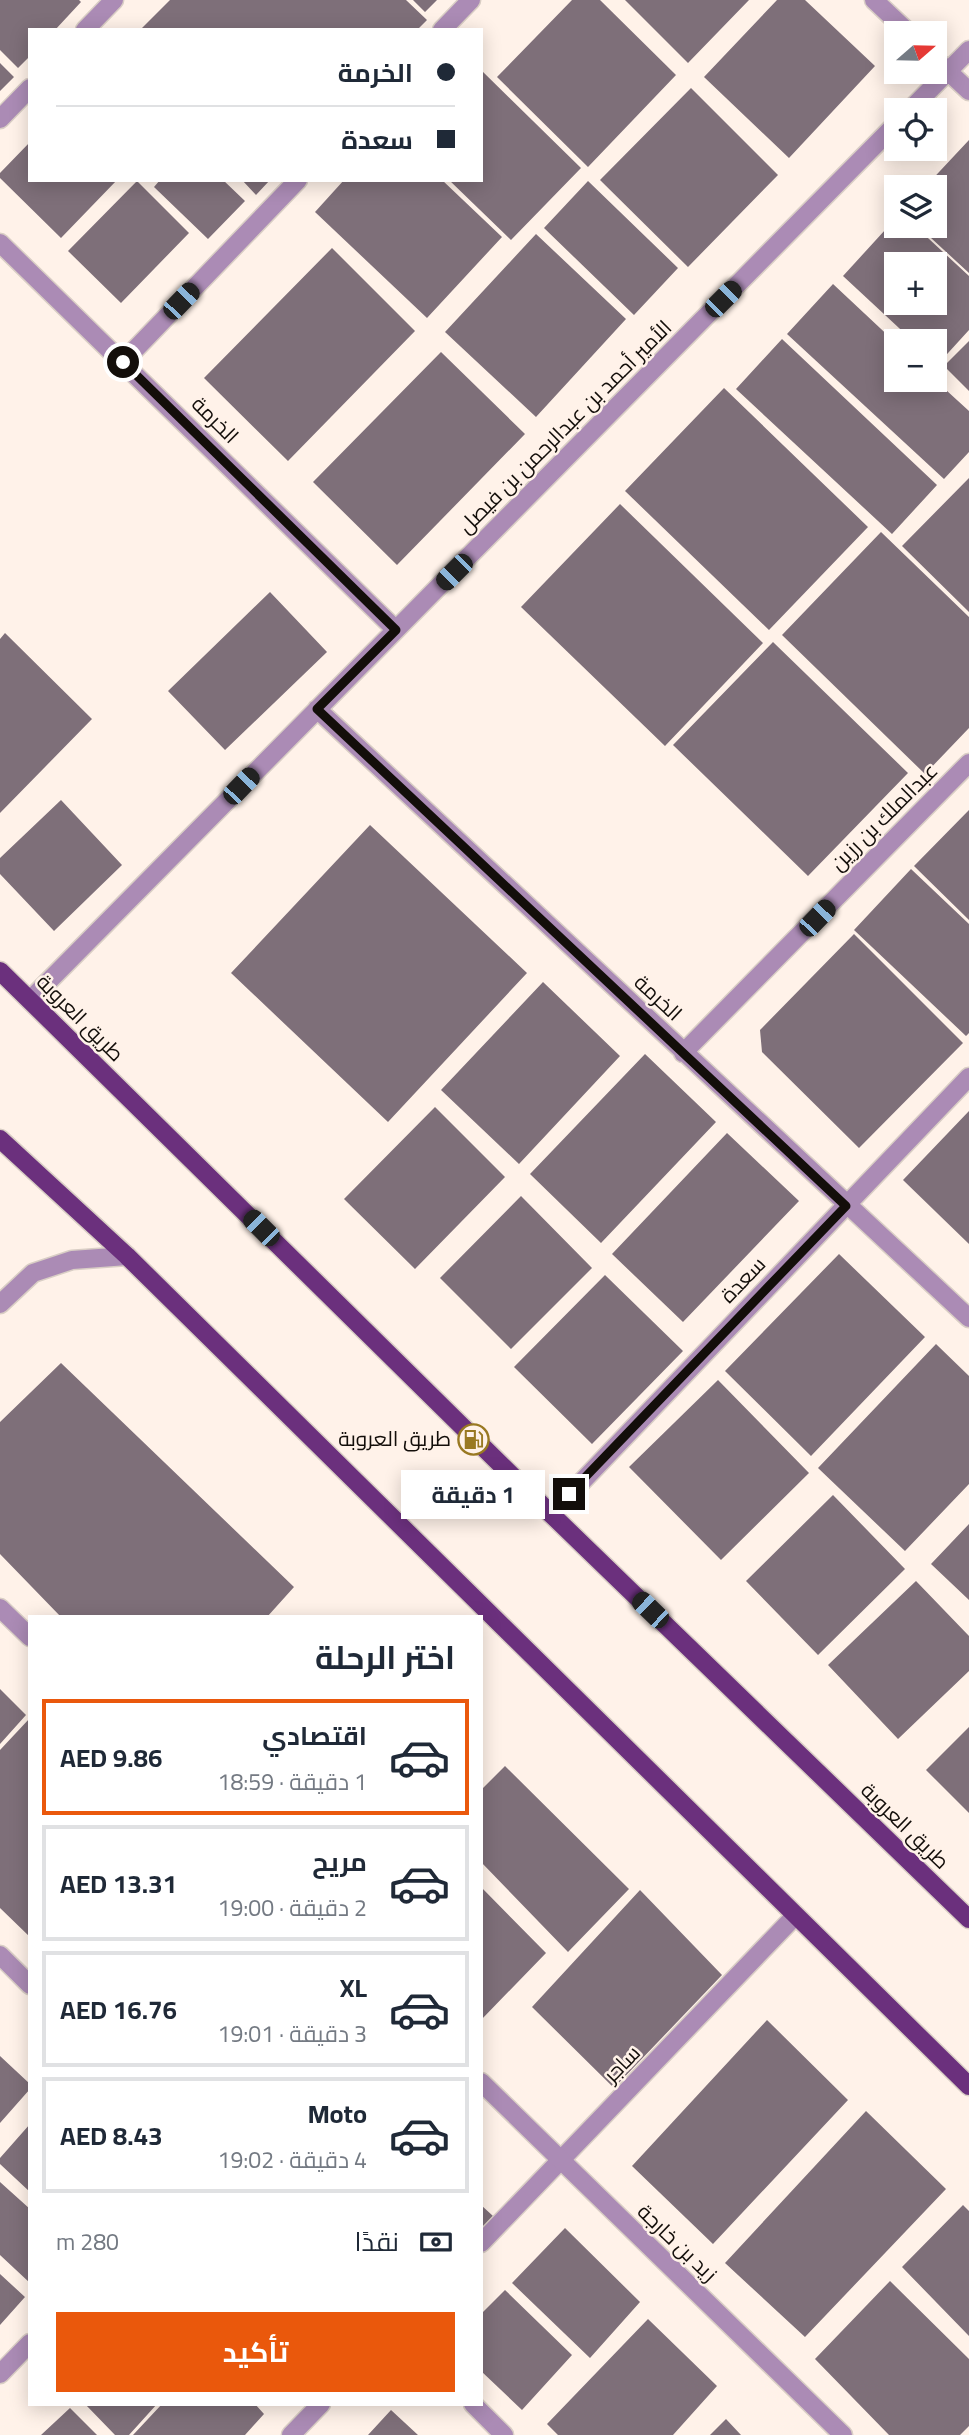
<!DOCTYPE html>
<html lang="ar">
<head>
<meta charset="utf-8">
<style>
  :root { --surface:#fff; --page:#f2f2f3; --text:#1f2937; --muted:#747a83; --line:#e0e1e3; --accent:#ea580c }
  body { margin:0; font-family:Georgia,Cairo,serif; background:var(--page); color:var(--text); direction:rtl; height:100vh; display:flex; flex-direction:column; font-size:26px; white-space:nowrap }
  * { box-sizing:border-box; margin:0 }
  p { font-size:23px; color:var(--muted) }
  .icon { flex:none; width:38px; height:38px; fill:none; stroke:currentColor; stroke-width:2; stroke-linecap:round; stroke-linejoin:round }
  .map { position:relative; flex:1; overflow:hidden; direction:ltr }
  .panel { position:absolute; left:28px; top:1615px; width:455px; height:791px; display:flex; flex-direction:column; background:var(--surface); border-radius:0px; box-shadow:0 4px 18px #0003; direction:rtl }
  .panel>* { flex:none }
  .top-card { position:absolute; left:28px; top:28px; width:455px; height:154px; border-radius:0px; box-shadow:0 4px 18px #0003; direction:rtl; display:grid; align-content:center; height:154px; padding:0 28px; background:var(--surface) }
  .needle { width:46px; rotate:70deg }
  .buttons { position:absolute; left:884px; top:21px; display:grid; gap:14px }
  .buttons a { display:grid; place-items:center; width:63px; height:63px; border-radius:0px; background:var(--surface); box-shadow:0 4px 18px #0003; font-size:35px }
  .end { position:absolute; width:32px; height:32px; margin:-16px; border:9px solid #130e0a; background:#fff; box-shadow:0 0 0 4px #fff }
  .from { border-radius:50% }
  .bubble { position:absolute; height:49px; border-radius:0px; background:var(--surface); box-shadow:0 4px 18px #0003; font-size:23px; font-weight:700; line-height:49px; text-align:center; direction:rtl }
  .car { position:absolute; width:21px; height:42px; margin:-21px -10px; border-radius:9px; box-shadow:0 0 5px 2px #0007; background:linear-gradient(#222 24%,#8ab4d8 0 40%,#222 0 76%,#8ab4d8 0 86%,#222 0) }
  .top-card b { display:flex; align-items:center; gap:24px; height:66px; font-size:26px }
  .top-card b+b { border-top:2px solid var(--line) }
  .top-card i { width:18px; height:18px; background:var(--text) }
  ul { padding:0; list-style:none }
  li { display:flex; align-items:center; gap:21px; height:116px; margin:0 14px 10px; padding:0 14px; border:4px solid var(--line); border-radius:0px }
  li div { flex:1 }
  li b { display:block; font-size:26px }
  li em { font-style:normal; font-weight:700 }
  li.on { border-color:var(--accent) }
  li>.icon { width:63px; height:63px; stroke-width:1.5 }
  h2 { padding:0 28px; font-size:32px; line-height:84px }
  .pay { display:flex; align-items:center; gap:18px; height:77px; padding:0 28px; font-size:26px }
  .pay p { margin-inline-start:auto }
  .cta { display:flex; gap:14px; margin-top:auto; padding:14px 28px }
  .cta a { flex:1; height:80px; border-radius:0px; background:var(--accent); color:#fff; font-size:28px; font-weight:700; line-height:80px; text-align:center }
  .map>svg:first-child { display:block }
  .building { fill:#7e6f79; fill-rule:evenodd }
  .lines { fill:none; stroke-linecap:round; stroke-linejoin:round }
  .service-casing { stroke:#d9cec5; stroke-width:21 }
  .minor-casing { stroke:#d9cec5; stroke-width:21 }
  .primary-casing { stroke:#d9cec5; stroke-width:21 }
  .service { stroke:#ab8bb5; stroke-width:18 }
  .minor { stroke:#ab8bb5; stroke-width:18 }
  .primary { stroke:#6b307d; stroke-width:18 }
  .route { stroke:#130e0a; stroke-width:9 }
  .labels { text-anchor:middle; stroke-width:5; stroke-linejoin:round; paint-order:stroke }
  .street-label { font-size:21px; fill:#130e0a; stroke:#fff2e9 }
  .poi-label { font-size:21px; fill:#130e0a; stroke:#fff2e9; text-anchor:end }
</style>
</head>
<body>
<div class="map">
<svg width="969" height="2435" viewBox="0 0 969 2435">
  <rect width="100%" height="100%" fill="#fff2e9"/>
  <path class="building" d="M 0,0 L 79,0 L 81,2 L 55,30 L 30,30 L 30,56 L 18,68 L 0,50 Z
    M 170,0 L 406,0 L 427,20 L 417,30 L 140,30 Z
    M 413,0 L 437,0 L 425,12 Z
    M 572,0 L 600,0 L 676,75 L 588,167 L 497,77 Z
    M 625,0 L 749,0 L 688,63 Z
    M 777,0 L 805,0 L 875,66 L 789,158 L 704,77 Z
    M 0,63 L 14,77 L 0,91 Z
    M 481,70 L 581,168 L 511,240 L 449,180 L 481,180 Z
    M 691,88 L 778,175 L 688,267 L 600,180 Z
    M 969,140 L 969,273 L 918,226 L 934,226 L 934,187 L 925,187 Z
    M 30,142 L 30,180 L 117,180 L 61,238 L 0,178 L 0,173 Z
    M 160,180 L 223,180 L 245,201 L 208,239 L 154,187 Z
    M 242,180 L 270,180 L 256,195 Z
    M 344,180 L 442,180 L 502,237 L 427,318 L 315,212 Z
    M 137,181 L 189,233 L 121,303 L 68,251 Z
    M 588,181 L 678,268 L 634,315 L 544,228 Z
    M 896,218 L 896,226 L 915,226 L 969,276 L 969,330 L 938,364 L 934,361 L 934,341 L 913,341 L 843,276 ZM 896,264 L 934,264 L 934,303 L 896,303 Z
    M 536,234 L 626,319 L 536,417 L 445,332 Z
    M 332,248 L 415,331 L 288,461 L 204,378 Z
    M 833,284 L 896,343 L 896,380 L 935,380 L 969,411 L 969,452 L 944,479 L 787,334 Z
    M 782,339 L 937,485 L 892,534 L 736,389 Z
    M 969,341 L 969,391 L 944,366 Z
    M 441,352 L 525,434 L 397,565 L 313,482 Z
    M 724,388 L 868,527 L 769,630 L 625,491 Z
    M 969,478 L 969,612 L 902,546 Z
    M 620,504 L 763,643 L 665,746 L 521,607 Z
    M 881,532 L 969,617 L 969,728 L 925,774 L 782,635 Z
    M 270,592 L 327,652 L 225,750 L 168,691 Z
    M 5,633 L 92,719 L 0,813 L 0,639 Z
    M 773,642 L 908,773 L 808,876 L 673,745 Z
    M 61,800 L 122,865 L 54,931 L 0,874 L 0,858 Z
    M 969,810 L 969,920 L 914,866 Z
    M 370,825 L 527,973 L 388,1122 L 231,973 Z
    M 911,869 L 969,924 L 969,1033 L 966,1036 L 854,930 Z
    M 854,934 L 963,1043 L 859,1148 L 762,1052 L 760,1030 Z
    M 543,982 L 620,1056 L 519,1164 L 441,1090 Z
    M 645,1054 L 716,1122 L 601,1243 L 530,1174 Z
    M 435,1107 L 505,1177 L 415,1269 L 344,1199 Z
    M 969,1111 L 969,1244 L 903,1180 Z
    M 727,1133 L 799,1201 L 683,1322 L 612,1254 Z
    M 521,1196 L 592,1268 L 511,1349 L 440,1278 Z
    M 839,1254 L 925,1337 L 811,1456 L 725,1371 Z
    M 605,1275 L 683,1351 L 592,1444 L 514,1367 Z
    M 936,1344 L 969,1376 L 969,1484 L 905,1551 L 818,1468 Z
    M 61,1363 L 294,1587 L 267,1617 L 61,1617 L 0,1554 L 0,1422 Z
    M 718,1380 L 809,1473 L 721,1560 L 629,1467 Z
    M 833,1495 L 905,1569 L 818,1655 L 746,1581 Z
    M 969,1524 L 969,1600 L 931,1564 Z
    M 916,1581 L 969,1636 L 969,1671 L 898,1739 L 828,1665 Z
    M 0,1689 L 26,1715 L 0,1744 Z
    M 30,1718 L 30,1937 L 0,1908 L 0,1750 Z
    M 969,1727 L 969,1813 L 926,1770 Z
    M 505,1766 L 629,1889 L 568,1952 L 481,1862 L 481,1790 Z
    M 481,1887 L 546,1953 L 481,2020 Z
    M 640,1890 L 722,1975 L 614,2088 L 532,2007 Z
    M 767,2020 L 848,2100 L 713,2244 L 632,2166 Z
    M 0,2056 L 30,2084 L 30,2089 L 0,2123 Z
    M 866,2111 L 946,2189 L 805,2337 L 725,2263 Z
    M 30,2124 L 30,2192 L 0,2164 L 0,2158 Z
    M 0,2182 L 30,2209 L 30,2283 L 0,2255 Z
    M 481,2205 L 493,2216 L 481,2229 Z
    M 963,2205 L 969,2211 L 969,2336 L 902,2267 Z
    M 565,2228 L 640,2302 L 590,2358 L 512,2283 Z
    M 0,2274 L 25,2297 L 0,2325 Z
    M 890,2281 L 969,2359 L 969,2426 L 960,2435 L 889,2435 L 815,2359 Z
    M 505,2290 L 572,2355 L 522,2410 L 481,2371 L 481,2314 Z
    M 648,2319 L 717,2386 L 673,2435 L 558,2435 L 547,2424 Z
    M 85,2404 L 157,2404 L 129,2435 L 115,2435 Z
    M 162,2404 L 255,2404 L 264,2414 L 245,2435 L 133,2435 Z
    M 70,2408 L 97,2435 L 41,2435 Z
    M 391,2410 L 418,2435 L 368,2435 Z
    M 726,2419 L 741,2435 L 710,2435 Z"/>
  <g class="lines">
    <defs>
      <path id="service" d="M 0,1304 L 33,1273 L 72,1260 L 127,1256
        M 481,2243 L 795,1916
        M 291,2435 L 321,2404"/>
      <path id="minor" d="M 874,0 L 909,33
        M 85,30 L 114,0
        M 442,30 L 471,0
        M 934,58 L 969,91
        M 910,110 L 969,50
        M 0,119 L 30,88
        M 0,243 L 396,630
        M 123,362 L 298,180
        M 317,709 L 969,1318
        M 30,1000 L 896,124
        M 683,1053 L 969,763
        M 551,1514 L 969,1077
        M 0,1608 L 30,1637
        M 0,1955 L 30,1985
        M 481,2082 L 843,2435
        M 0,2374 L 30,2343
        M 473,2404 L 504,2435"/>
      <path id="primary" d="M 0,971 L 551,1514 L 969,1919
        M 0,1139 L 127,1256 L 969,2086"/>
    </defs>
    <use href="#service" class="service-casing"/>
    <use href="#minor" class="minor-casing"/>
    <use href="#primary" class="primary-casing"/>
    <use href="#service" class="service"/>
    <use href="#minor" class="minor"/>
    <use href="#primary" class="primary"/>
  </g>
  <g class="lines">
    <path class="route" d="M 123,362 L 396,630 L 317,709 L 846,1206 L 569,1494"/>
  </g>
  <defs>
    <symbol id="fuel-ring" viewBox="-11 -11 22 22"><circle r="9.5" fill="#fff2e9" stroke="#997922" stroke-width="1.5"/><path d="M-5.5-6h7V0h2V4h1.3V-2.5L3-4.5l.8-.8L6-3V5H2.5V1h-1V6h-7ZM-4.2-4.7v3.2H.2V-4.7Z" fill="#997922"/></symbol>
  </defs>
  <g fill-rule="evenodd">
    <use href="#fuel-ring" x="456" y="1422" width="35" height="35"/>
  </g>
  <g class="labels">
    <g class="street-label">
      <text transform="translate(215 420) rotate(45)" y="7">الخرمة</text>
      <text transform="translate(565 427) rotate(-45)" y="7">الأمير أحمد بن عبدالرحمن بن فيصل</text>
      <text transform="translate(884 817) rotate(-45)" y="7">عبدالملك بن رزين</text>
      <text transform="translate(658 998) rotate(43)" y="7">الخرمة</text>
      <text transform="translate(80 1018) rotate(45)" y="7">طريق العروبة</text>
      <text transform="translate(743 1280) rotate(-46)" y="7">سعدة</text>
      <text transform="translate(905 1826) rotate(44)" y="7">طريق العروبة</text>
      <text transform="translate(622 2064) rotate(-46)" y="7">ساجر</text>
      <text transform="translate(677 2243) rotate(44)" y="7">زيد بن خارجة</text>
    </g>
    <g class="poi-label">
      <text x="451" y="1446">طريق العروبة</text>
    </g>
  </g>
</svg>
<div class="buttons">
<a><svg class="needle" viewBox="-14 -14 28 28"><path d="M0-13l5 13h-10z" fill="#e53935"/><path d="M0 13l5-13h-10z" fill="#747a83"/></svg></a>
<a><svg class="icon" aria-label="locate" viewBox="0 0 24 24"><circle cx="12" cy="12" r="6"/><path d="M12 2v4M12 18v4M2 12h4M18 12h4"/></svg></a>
<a><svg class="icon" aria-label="layers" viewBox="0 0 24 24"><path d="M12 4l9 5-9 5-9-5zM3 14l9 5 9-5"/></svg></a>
<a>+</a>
<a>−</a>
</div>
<i class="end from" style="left:123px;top:362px"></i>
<i class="end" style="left:569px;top:1494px"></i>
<div class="bubble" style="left:401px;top:1470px;width:144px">1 دقيقة</div>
<i class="car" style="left:723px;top:299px;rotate:45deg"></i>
<i class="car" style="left:181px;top:301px;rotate:44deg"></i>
<i class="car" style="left:454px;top:572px;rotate:225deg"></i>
<i class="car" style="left:241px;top:786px;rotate:44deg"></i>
<i class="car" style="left:817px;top:918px;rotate:44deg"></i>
<i class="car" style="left:261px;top:1228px;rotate:315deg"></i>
<i class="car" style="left:650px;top:1610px;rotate:314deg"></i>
<div class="top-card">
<b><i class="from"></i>الخرمة</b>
<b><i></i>سعدة</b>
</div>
<section class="panel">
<h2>اختر الرحلة</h2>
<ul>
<li class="on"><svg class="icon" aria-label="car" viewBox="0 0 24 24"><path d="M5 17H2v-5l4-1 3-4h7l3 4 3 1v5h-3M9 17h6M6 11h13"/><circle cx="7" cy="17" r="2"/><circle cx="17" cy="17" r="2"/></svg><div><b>اقتصادي</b><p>1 دقيقة · 18:59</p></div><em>AED 9.86</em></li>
<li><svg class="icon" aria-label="car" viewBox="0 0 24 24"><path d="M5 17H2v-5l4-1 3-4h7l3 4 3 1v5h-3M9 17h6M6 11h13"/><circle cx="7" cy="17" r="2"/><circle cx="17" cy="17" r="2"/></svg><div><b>مريح</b><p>2 دقيقة · 19:00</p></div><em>AED 13.31</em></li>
<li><svg class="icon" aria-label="car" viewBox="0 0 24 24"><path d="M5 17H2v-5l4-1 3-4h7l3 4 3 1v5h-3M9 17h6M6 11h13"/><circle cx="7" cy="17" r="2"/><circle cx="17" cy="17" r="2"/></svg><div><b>XL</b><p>3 دقيقة · 19:01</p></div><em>AED 16.76</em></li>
<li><svg class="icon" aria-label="car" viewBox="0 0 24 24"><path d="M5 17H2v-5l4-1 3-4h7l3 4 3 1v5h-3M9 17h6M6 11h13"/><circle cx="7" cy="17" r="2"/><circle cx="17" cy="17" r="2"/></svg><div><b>Moto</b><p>4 دقيقة · 19:02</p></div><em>AED 8.43</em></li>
</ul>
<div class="pay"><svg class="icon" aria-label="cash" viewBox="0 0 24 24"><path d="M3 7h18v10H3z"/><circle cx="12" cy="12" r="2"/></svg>نقدًا<p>280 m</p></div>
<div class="cta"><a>تأكيد</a></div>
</section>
</div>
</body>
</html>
